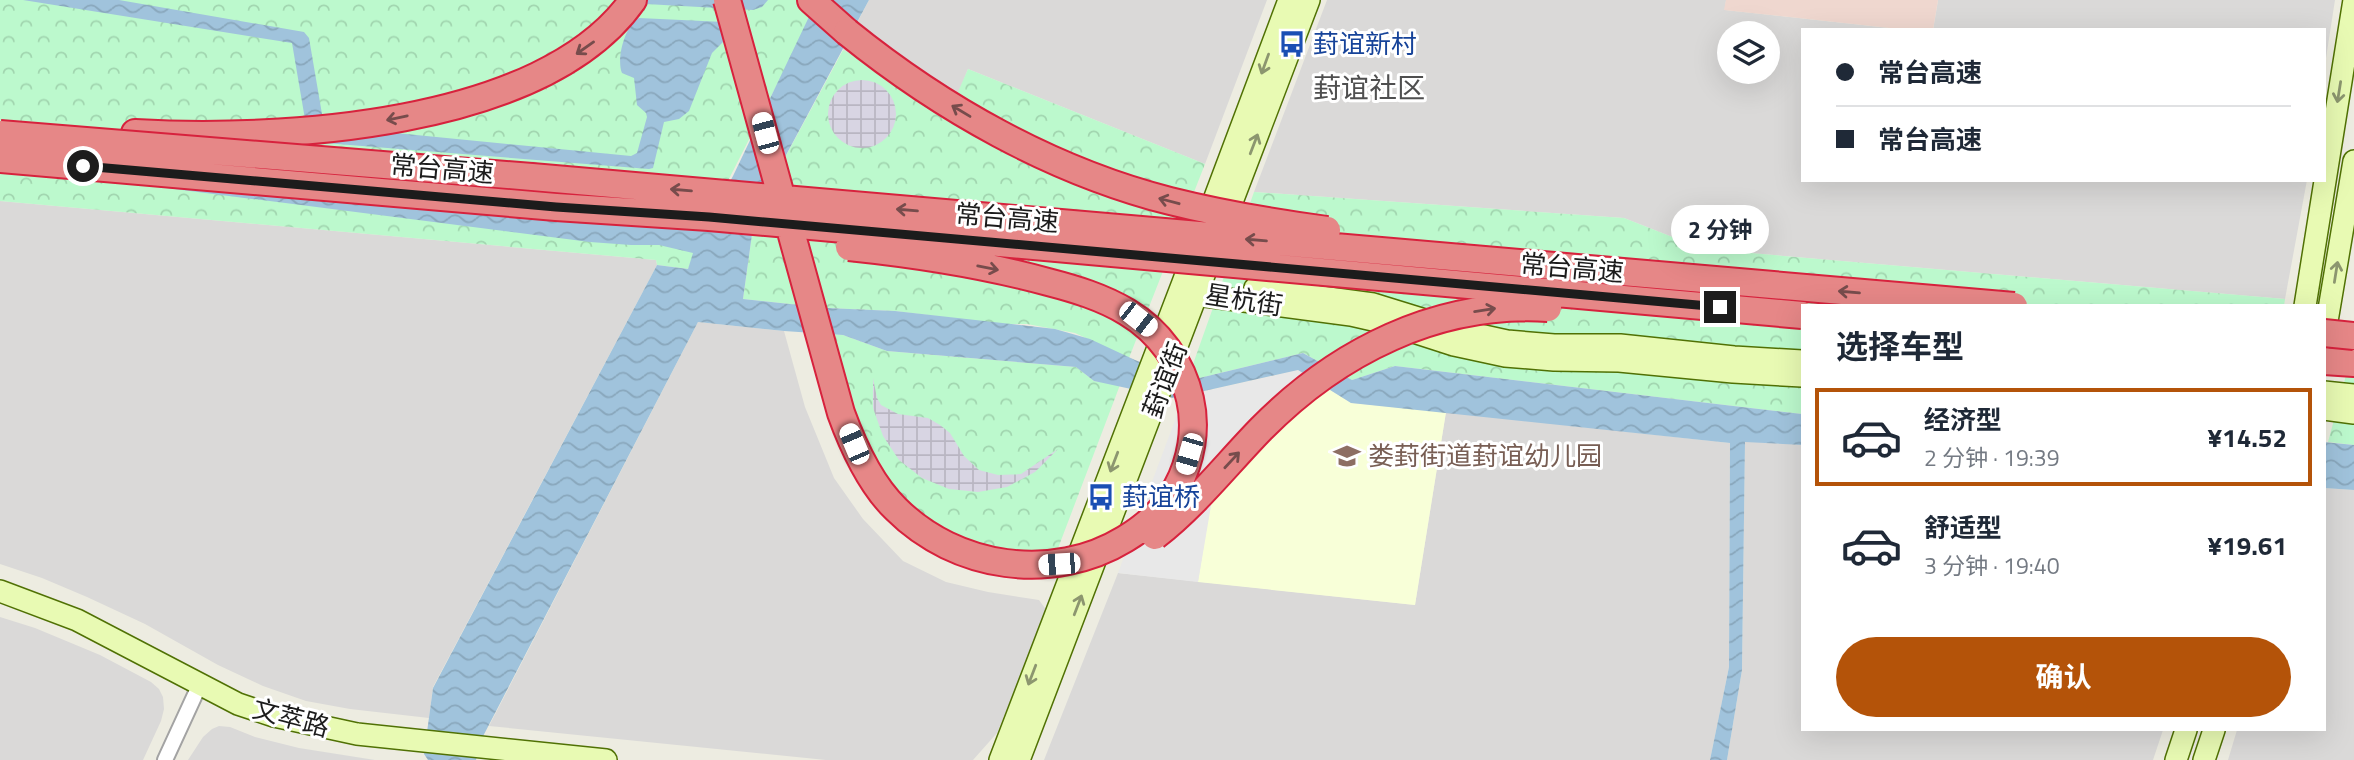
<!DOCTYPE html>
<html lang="zh">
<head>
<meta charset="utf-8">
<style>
  :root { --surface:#fff; --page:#f2f2f3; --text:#1f2937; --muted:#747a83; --line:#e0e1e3; --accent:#b45309 }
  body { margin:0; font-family:"Titillium Web","Noto Sans SC",sans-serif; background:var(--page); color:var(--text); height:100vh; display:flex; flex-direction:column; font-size:26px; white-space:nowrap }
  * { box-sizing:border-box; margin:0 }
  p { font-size:23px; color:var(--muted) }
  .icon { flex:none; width:38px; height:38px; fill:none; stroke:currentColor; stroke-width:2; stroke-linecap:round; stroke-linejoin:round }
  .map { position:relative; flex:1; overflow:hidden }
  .drawer { position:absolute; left:1801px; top:304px; width:525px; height:427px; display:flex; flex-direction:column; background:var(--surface); border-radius:0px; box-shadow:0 7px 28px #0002 }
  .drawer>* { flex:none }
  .guide { position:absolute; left:1801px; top:28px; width:525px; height:154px; border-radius:0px; box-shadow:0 7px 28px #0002; display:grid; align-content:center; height:154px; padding:0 35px; background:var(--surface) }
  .buttons { position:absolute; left:1717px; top:21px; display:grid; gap:14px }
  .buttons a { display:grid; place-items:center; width:63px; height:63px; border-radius:50%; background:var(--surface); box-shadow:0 7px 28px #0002; font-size:35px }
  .end { position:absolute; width:32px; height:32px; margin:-16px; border:9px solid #1c1c1c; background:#fff; box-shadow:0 0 0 4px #fff }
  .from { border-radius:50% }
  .bubble { position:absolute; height:49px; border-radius:24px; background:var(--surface); box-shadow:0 7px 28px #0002; font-size:23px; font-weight:700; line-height:49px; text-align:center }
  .car { position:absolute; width:21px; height:42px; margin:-21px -10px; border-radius:9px; box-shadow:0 0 5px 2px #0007; background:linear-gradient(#fff 24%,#345 0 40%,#fff 0 76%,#345 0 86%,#fff 0) }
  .guide b { display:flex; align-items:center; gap:24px; height:66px; font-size:26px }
  .guide b+b { border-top:2px solid var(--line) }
  .guide i { width:18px; height:18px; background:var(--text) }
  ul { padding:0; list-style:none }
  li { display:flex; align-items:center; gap:21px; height:98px; margin:0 14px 10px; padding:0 21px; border:4px solid transparent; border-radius:0px }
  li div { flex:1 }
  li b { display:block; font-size:26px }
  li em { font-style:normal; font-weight:700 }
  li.current { border-color:var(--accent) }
  li>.icon { width:63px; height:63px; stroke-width:1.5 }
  h2 { padding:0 35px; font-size:32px; line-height:84px }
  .action { display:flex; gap:14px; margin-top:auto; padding:14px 35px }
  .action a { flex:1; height:80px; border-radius:42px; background:var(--accent); color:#fff; font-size:28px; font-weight:700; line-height:80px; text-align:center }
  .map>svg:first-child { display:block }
  .residential { fill:#dad9d8; fill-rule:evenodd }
  .commercial { fill:#efd7cf }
  .education { fill:#f8ffd8 }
  .park { fill:url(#park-crowns) }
  .parking { fill:#e8e8e8 }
  .plaza { fill:url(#plaza-grid) }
  .water { fill:url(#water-waves) }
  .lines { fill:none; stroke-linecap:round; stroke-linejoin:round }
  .minor-casing { stroke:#a3a3a3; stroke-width:18 }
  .secondary-casing { stroke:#507104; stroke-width:24 }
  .motorway-casing { stroke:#d7223d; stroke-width:30 }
  .minor { stroke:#fff; stroke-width:14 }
  .secondary { stroke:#e8fab3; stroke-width:21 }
  .motorway { stroke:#e68787; stroke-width:26 }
  .motorway-bridge-casing { stroke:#d7223d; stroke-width:30; stroke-linecap:butt }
  .motorway-bridge { stroke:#e68787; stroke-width:26 }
  .oneway { stroke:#774c4c }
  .oneway2 { stroke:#8c966f }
  .route { stroke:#1c1c1c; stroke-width:9 }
  .labels { text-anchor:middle; stroke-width:6; stroke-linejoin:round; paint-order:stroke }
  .transit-label { font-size:26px; fill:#164399; stroke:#fff; text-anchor:start }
  .street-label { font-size:26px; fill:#1c1c1c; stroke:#fff }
  .education-label { font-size:26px; fill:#785e54; stroke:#fff; text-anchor:start }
  .neighbourhood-label { font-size:28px; fill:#4f4f4f; stroke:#fff }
</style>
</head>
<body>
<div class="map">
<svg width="2354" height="760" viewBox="0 0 2354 760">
  <defs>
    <pattern id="park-crowns" width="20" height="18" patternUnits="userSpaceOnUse" patternTransform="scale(1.75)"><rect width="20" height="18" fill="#bcf9cd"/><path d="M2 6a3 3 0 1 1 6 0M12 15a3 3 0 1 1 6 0" fill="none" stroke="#a1d5af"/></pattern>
    <pattern id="plaza-grid" width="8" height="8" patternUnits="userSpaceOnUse" patternTransform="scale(1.75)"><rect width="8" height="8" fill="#d8d5e3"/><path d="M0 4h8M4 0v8" fill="none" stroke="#b9b6c2"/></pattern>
    <pattern id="water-waves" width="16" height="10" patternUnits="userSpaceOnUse" patternTransform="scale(1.75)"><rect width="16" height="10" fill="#a0c3dc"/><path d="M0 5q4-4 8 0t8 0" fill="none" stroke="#89a7bc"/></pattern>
  </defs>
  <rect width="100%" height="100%" fill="#edece1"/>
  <path class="residential" d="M 869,0 L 1267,0 L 1205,164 L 968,69 L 955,102 L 843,50 Z
    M 1327,0 L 1726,0 L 1725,10 L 1908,30 L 1802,30 L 1802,180 L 2307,180 L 2285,299 L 1703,249 L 1624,218 L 1254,192 ZM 1729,33 L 1768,33 L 1768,72 L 1729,72 Z
    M 1938,0 L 2335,0 L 2324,71 L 2324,30 L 1933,30 Z
    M 0,201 L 656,260 L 657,265 L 433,687 L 429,718 L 350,709 L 306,701 L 263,686 L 218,665 L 145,624 L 87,597 L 42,578 L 0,564 Z
    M 698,322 L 784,331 L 805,407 L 834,478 L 863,519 L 903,561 L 946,582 L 988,592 L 1039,600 L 1047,611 L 997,733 L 973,760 L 826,760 L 489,726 Z
    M 1446,412 L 1730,443 L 1729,667 L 1710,760 L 1044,760 L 1118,573 L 1415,605 Z
    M 1745,441 L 1802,445 L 1802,730 L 2163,730 L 2153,760 L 1727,760 L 1742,670 Z
    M 2324,488 L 2354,490 L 2354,760 L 2228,760 L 2237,730 L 2324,730 Z
    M 0,617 L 35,628 L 100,655 L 151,682 L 159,689 L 163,697 L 164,709 L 161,721 L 143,760 L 0,760 Z
    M 219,726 L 230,727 L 255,737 L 299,748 L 375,760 L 188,760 L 203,737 L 212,729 Z"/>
  <path class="commercial" d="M 1726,0 L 1938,0 L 1933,30 L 1908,30 L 1724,10 Z"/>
  <path class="education" d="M 1324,386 L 1351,403 L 1446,412 L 1415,605 L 1198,582 L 1211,500 Z"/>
  <path class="park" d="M 0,0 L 820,0 L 703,230 L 688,269 L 657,265 L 656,260 L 0,201 Z
    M 843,50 L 954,101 L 968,69 L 1205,164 L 1129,358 L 1075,333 L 1027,324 L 1001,324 L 895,311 L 827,308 L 743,299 L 755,213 Z
    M 1254,192 L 1624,218 L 1703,249 L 2285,299 L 2284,306 L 1802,306 L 1802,414 L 1395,366 L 1352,380 L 1303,353 L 1187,381 Z
    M 2354,325 L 2354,445 L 2328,442 L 2345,379 Z
    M 831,334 L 843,335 L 887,351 L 1076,367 L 1094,381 L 1120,385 L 1057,551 C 1041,552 1024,554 1008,553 C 991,552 968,541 953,533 C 868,486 856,420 831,334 Z"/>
  <path class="parking" d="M 1298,370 L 1324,386 L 1212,500 L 1198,582 L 1118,573 L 1184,396 Z"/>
  <path class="plaza" d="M828 114a34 34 0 1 1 68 0a34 34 0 1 1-68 0Z
    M 873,378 L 877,398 L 881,405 L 898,414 L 928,418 L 940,425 L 950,433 L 964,456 L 979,470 L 998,475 L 1021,474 L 1058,449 L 1035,472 L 1007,487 L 978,492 L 949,489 L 922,478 L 899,460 L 883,436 L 873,408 Z"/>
  <path class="water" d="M 23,0 L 119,0 L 304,32 L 309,38 L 322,114 L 345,128 L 631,156 L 637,153 L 647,117 L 646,113 L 637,105 L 634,78 L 622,73 C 616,59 625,25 639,18 L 724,22 L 730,35 L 712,53 L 689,111 L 679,119 L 664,122 L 654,164 L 653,168 L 649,169 L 312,142 L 308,137 L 292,43 Z
    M 639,0 L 768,0 L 762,7 L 753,10 L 646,4 Z
    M 817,0 L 869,0 L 755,213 L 743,299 L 827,308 L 895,311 L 1055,329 L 1090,339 L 1135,360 L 1187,381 L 1303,353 L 1352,380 L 1395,366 L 1802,414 L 1802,445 L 1745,442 L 1742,670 L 1727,760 L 1710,760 L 1729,667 L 1730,443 L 1351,403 L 1298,370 L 1173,398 L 1094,381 L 1076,367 L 887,351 L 843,335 L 784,331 L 698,322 L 479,744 L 476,760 L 428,760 L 424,754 L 433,688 L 657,265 L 688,269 L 693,253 L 659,245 L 631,245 L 590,242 L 112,181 L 0,125 L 703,230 L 733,176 Z
    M 2324,442 L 2354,445 L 2354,490 L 2324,488 Z"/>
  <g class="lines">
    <defs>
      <path id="minor" d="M 165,760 L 200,684"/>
      <path id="secondary" d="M 1187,288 L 1197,295 L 1351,315 L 1386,323 L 1454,345 L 1505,356 L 1554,360 L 1619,361 L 1733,372 L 1802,376
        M 1255,288 L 1373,304 L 1457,330 L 1507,341 L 1554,345 L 1620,345 L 1734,357 L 1802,361
        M 2305,306 L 2354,0
        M 2324,339 L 2354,161
        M 2324,392 L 2354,395
        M 2324,409 L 2354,413
        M 0,591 L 77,620 L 238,704 L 274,716 L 357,734 L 606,760
        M 1000,760 L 1182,285 L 1289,0
        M 1019,760 L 1309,0
        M 2176,760 L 2186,730
        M 2204,760 L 2214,730"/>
      <path id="motorway" d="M 811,0 L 847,32
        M 135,133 C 277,141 543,128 633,0
        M 2324,361 L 2354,363"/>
    </defs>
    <use href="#minor" class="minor-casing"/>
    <use href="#secondary" class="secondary-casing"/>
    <use href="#motorway" class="motorway-casing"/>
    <use href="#minor" class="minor"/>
    <use href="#secondary" class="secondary"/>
    <use href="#motorway" class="motorway"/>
    <defs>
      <path id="motorway-bridge" d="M 727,0 L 841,413 C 853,446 870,484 896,509 C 956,569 1053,583 1125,539 C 1147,526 1165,509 1177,487 C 1191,461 1197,429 1190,399 C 1182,363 1159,331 1127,312 C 1102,297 1075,289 1048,282 C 983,264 916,254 849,247
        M 847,32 C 941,108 1052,171 1170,201 C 1222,214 1275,223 1327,230
        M 0,134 L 532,177 L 2014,306
        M 0,159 L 556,207 L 709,217 L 1802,315
        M 2324,333 L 2354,336
        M 1155,536 C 1195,505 1226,465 1261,429 C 1337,352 1437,301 1548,308"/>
    </defs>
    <use href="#motorway-bridge" class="motorway-bridge-casing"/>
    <use href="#motorway-bridge" class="motorway-bridge"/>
  </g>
  <defs><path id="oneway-shaft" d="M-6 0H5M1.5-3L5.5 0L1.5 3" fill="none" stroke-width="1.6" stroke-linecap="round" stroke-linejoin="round" transform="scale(1.75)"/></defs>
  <g class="oneway">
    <use href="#oneway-shaft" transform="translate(585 48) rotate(145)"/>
    <use href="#oneway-shaft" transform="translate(961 111) rotate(-149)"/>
    <use href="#oneway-shaft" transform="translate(397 118) rotate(168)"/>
    <use href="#oneway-shaft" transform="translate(681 190) rotate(-175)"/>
    <use href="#oneway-shaft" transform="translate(1169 201) rotate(-165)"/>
    <use href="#oneway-shaft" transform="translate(907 210) rotate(-175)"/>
    <use href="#oneway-shaft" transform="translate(1256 240) rotate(-175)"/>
    <use href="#oneway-shaft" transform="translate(988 268) rotate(11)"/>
    <use href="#oneway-shaft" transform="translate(1849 292) rotate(-175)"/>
    <use href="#oneway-shaft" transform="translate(1485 310) rotate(-9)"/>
    <use href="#oneway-shaft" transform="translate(1232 460) rotate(-47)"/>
  </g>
  <g class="oneway2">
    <use href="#oneway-shaft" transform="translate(1265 64) rotate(110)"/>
    <use href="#oneway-shaft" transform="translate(2339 92) rotate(99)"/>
    <use href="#oneway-shaft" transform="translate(1254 144) rotate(-69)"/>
    <use href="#oneway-shaft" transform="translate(2336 272) rotate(-81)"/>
    <use href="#oneway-shaft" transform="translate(1114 462) rotate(111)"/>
    <use href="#oneway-shaft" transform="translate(1078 605) rotate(-69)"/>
    <use href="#oneway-shaft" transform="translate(1032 675) rotate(111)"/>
  </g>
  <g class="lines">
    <path class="route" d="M 83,166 L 556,207 L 709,217 L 1720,307"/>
  </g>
  <defs>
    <symbol id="bus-bare" viewBox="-9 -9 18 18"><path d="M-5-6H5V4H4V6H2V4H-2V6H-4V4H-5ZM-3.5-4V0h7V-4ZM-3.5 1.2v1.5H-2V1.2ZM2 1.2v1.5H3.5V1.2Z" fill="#1a4fb4" stroke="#fff" stroke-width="2.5" paint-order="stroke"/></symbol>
    <symbol id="school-bare" viewBox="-9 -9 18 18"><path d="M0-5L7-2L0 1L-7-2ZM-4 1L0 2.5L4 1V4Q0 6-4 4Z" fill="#8d6e63" stroke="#fff" stroke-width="2.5" paint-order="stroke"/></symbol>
  </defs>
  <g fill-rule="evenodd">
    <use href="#bus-bare" x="1273" y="25" width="38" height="38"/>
    <use href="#school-bare" x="1328" y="437" width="38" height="38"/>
    <use href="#bus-bare" x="1082" y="478" width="38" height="38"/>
  </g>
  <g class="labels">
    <g class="transit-label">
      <text x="1313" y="53">葑谊新村</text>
      <text x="1122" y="506">葑谊桥</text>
    </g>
    <g class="street-label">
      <text transform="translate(442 169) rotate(5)" y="9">常台高速</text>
      <text transform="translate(1007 218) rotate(5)" y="9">常台高速</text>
      <text transform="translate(1572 268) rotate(5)" y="9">常台高速</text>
      <text transform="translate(1244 300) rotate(9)" y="9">星杭街</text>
      <text transform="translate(1165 380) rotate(-69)" y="9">葑谊街</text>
      <text transform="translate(291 718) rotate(15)" y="9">文萃路</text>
    </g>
    <g class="education-label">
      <text x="1368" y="465">娄葑街道葑谊幼儿园</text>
    </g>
    <g class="neighbourhood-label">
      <text x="1369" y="98">葑谊社区</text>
    </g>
  </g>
</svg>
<div class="buttons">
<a><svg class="icon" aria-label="layers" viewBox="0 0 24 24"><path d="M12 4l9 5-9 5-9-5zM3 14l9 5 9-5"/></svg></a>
</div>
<i class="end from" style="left:83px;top:166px"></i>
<i class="end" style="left:1720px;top:307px"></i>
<div class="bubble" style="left:1671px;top:205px;width:98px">2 分钟</div>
<i class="car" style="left:765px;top:133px;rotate:345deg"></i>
<i class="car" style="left:1138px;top:319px;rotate:128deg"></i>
<i class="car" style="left:854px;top:444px;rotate:337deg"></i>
<i class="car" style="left:1189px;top:454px;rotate:196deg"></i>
<i class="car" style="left:1059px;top:564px;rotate:266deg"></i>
<div class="guide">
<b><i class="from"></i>常台高速</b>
<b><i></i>常台高速</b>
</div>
<section class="drawer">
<h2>选择车型</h2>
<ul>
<li class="current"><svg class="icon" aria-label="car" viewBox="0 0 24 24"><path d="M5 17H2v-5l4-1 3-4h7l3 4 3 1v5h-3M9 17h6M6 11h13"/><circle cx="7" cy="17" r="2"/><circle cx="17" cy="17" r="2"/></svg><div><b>经济型</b><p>2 分钟 · 19:39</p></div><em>¥14.52</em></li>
<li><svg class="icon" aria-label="car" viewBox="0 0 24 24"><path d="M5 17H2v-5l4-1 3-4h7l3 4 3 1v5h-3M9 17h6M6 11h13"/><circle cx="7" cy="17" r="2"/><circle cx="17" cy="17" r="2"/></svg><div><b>舒适型</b><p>3 分钟 · 19:40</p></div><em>¥19.61</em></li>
</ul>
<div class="action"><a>确认</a></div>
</section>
</div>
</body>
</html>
